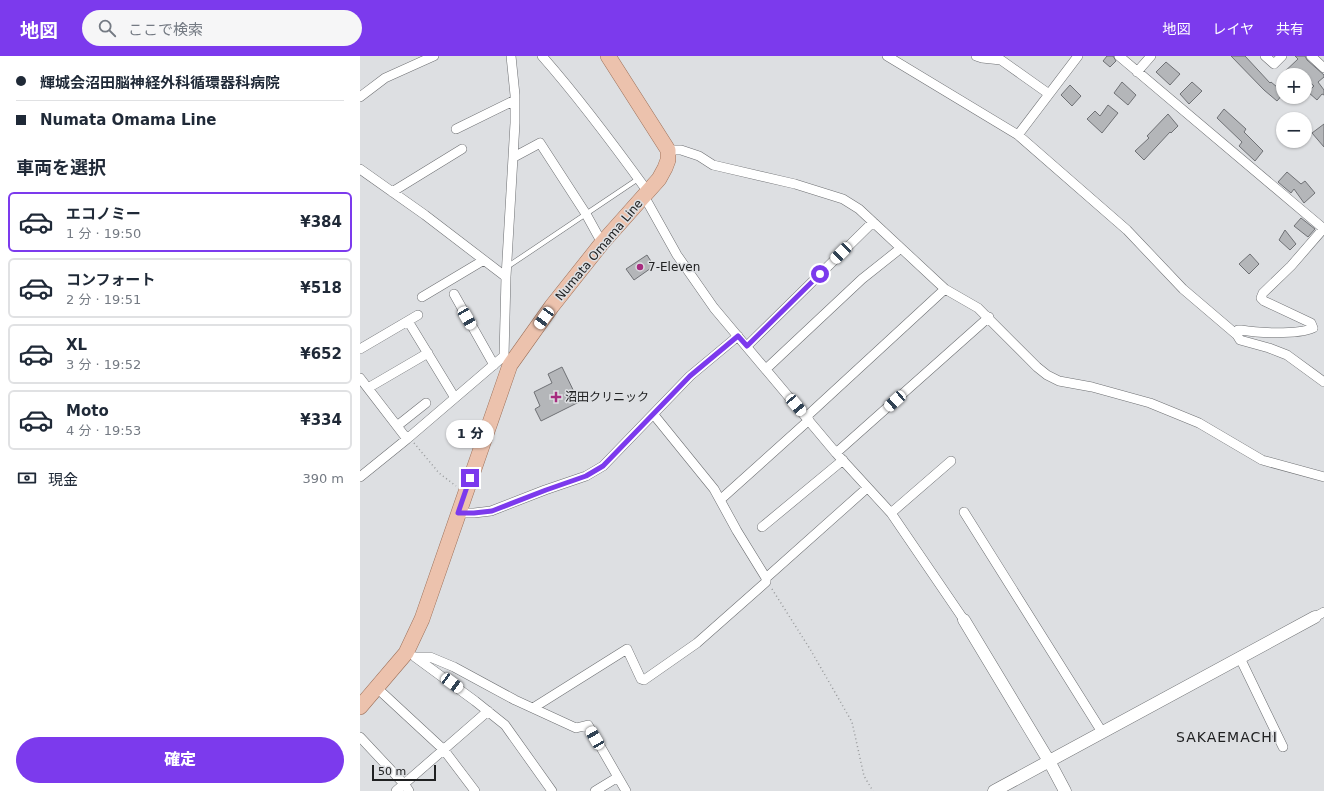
<!DOCTYPE html>
<html lang="ja">
<head>
<meta charset="utf-8">
<style>
  :root { --surface:#fff; --page:#f6f6f7; --text:#1f2937; --muted:#747a83; --line:#e0e1e3; --accent:#7c3aed }
  body { margin:0; font-family:"DejaVu Sans","Noto Sans JP",sans-serif; background:var(--page); color:var(--text); height:100vh; display:flex; flex-direction:column; font-size:15px; white-space:nowrap }
  * { box-sizing:border-box; margin:0 }
  p { font-size:13px; color:var(--muted) }
  .icon { flex:none; width:22px; height:22px; fill:none; stroke:currentColor; stroke-width:2; stroke-linecap:round; stroke-linejoin:round }
  .map { position:relative; flex:1; overflow:hidden }
  .side { display:flex; flex-direction:column; background:var(--surface); width:360px }
  .side>* { flex:none }
  .guide { display:grid; align-content:center; height:88px; padding:0 16px; background:var(--surface) }
  .fabs { position:absolute; left:916px; top:12px; display:grid; gap:8px }
  .fabs a { display:grid; place-items:center; width:36px; height:36px; border-radius:50%; background:var(--surface); box-shadow:0 1px 3px #0004; font-size:20px }
  .scale { position:absolute; left:12px; bottom:10px; width:64px; box-sizing:border-box; padding-left:4px; border:2px solid #202122; border-top:0; font-size:11px; line-height:14px; white-space:nowrap; color:#202122; -webkit-text-stroke:3px #dddfe2; paint-order:stroke }
  .end { position:absolute; width:18px; height:18px; margin:-9px; border:5px solid #7c3aed; background:#fff; box-shadow:0 0 0 2px #fff }
  .from { border-radius:50% }
  .bubble { position:absolute; height:28px; border-radius:14px; background:var(--surface); box-shadow:0 1px 3px #0004; font-size:13px; font-weight:800; line-height:28px; text-align:center }
  .car { position:absolute; width:12px; height:24px; margin:-12px -6px; border-radius:5px; box-shadow:0 0 3px 1px #0007; background:linear-gradient(#fff 24%,#345 0 40%,#fff 0 76%,#345 0 86%,#fff 0) }
  .guide b { display:flex; align-items:center; gap:14px; height:38px; font-size:15px }
  .guide b+b { border-top:1px solid var(--line) }
  .guide i { width:10px; height:10px; background:var(--text) }
  ul { padding:0; list-style:none }
  li { display:flex; align-items:center; gap:12px; height:60px; margin:0 8px 6px; padding:0 8px; border:2px solid var(--line); border-radius:6px }
  li div { flex:1 }
  li b { display:block; font-size:15px }
  li em { font-style:normal; font-weight:800 }
  li.current { border-color:var(--accent) }
  li>.icon { width:36px; height:36px; stroke-width:1.5 }
  h2 { padding:0 16px; font-size:18px; line-height:48px }
  .pay { display:flex; align-items:center; gap:10px; height:44px; padding:0 16px; font-size:15px }
  .pay p { margin-inline-start:auto }
  .button { display:flex; gap:8px; margin-top:auto; padding:8px 16px }
  .button a { flex:1; height:46px; border-radius:24px; background:var(--accent); color:#fff; font-size:16px; font-weight:800; line-height:46px; text-align:center }
  header { display:flex; align-items:center; gap:24px; box-sizing:border-box; height:56px; padding:0 20px; background:var(--accent); color:#fff }
  header strong { font-size:19px }
  nav { display:flex; gap:22px; margin-inline-start:auto; font-size:14px }
  .search { width:280px; height:36px; background:var(--page); display:flex; align-items:center; gap:10px; box-sizing:border-box; padding:0 14px; border-radius:22px; color:var(--muted); font-size:15px }
  main { display:flex; flex:1; min-height:0 }
  .map>svg:first-child { display:block }
  .building { fill:#b4b6b9; stroke:#6f7175 }
  .lines { fill:none; stroke-linecap:round; stroke-linejoin:round }
  .service-casing { stroke:#6d6f72; stroke-width:5.5 }
  .minor-casing { stroke:#6d6f72; stroke-width:10 }
  .tertiary-casing { stroke:#6d6f72; stroke-width:13 }
  .primary-casing { stroke:#9c7059; stroke-width:16 }
  .path { stroke:#989a9c; stroke-width:1.5; stroke-dasharray:1 3; stroke-linecap:butt }
  .service { stroke:#fff; stroke-width:4.5 }
  .minor { stroke:#fff; stroke-width:9 }
  .tertiary { stroke:#fff; stroke-width:12 }
  .primary { stroke:#ecc2ad; stroke-width:15 }
  .route { stroke:#7c3aed; stroke-width:5 }
  .poi-dot { fill:#a72c7f; stroke:#dddfe2; stroke-width:1.5 }
  .labels { text-anchor:middle; stroke-width:3; stroke-linejoin:round; paint-order:stroke }
  .street-label { font-size:12px; fill:#202122; stroke:#dddfe2 }
  .poi-label { font-size:12px; fill:#202122; stroke:#dddfe2; text-anchor:start }
  .quarter-label { font-size:14px; letter-spacing:1px; fill:#202122; stroke:#dddfe2 }
</style>
</head>
<body>
<header>
<strong>地図</strong>
<div class="search"><svg class="icon" aria-label="search" viewBox="0 0 24 24"><circle cx="10" cy="10" r="6"/><path d="M15 15l6 6"/></svg>ここで検索</div>
<nav><a>地図</a><a>レイヤ</a><a>共有</a></nav>
</header>
<main>
<section class="side">
<div class="guide">
<b><i class="from"></i>輝城会沼田脳神経外科循環器科病院</b>
<b><i></i>Numata Omama Line</b>
</div>
<h2>車両を選択</h2>
<ul>
<li class="current"><svg class="icon" aria-label="car" viewBox="0 0 24 24"><path d="M5 17H2v-5l4-1 3-4h7l3 4 3 1v5h-3M9 17h6M6 11h13"/><circle cx="7" cy="17" r="2"/><circle cx="17" cy="17" r="2"/></svg><div><b>エコノミー</b><p>1 分 · 19:50</p></div><em>¥384</em></li>
<li><svg class="icon" aria-label="car" viewBox="0 0 24 24"><path d="M5 17H2v-5l4-1 3-4h7l3 4 3 1v5h-3M9 17h6M6 11h13"/><circle cx="7" cy="17" r="2"/><circle cx="17" cy="17" r="2"/></svg><div><b>コンフォート</b><p>2 分 · 19:51</p></div><em>¥518</em></li>
<li><svg class="icon" aria-label="car" viewBox="0 0 24 24"><path d="M5 17H2v-5l4-1 3-4h7l3 4 3 1v5h-3M9 17h6M6 11h13"/><circle cx="7" cy="17" r="2"/><circle cx="17" cy="17" r="2"/></svg><div><b>XL</b><p>3 分 · 19:52</p></div><em>¥652</em></li>
<li><svg class="icon" aria-label="car" viewBox="0 0 24 24"><path d="M5 17H2v-5l4-1 3-4h7l3 4 3 1v5h-3M9 17h6M6 11h13"/><circle cx="7" cy="17" r="2"/><circle cx="17" cy="17" r="2"/></svg><div><b>Moto</b><p>4 分 · 19:53</p></div><em>¥334</em></li>
</ul>
<div class="pay"><svg class="icon" aria-label="cash" viewBox="0 0 24 24"><path d="M3 7h18v10H3z"/><circle cx="12" cy="12" r="2"/></svg>現金<p>390 m</p></div>
<div class="button"><a>確定</a></div>
</section>
<div class="map">
<svg width="964" height="735" viewBox="0 0 964 735">
  <rect width="100%" height="100%" fill="#dddfe2"/>
  <path class="building" d="M 747,0 L 753,0 L 756,5 L 750,11 L 743,5 Z
    M 871,0 L 885,0 L 910,27 L 911,26 L 923,36 L 923,38 L 917,45 L 904,34 Z
    M 935,0 L 945,0 L 947,4 L 964,19 L 964,21 L 958,26 L 964,34 L 964,39 L 962,38 L 957,44 L 948,36 L 954,30 L 945,22 L 945,19 L 921,19 L 938,3 Z
    M 806,6 L 820,18 L 810,29 L 796,16 Z
    M 762,26 L 776,39 L 768,49 L 754,37 Z
    M 832,26 L 842,35 L 829,48 L 820,38 Z
    M 710,29 L 721,40 L 712,50 L 701,39 Z
    M 748,49 L 758,57 L 742,77 L 727,63 L 735,55 L 740,60 Z
    M 864,53 L 886,73 L 884,76 L 903,95 L 895,105 L 879,90 L 882,86 L 857,62 Z
    M 808,58 L 818,70 L 811,77 L 810,76 L 784,104 L 775,95 L 789,82 L 787,80 Z
    M 964,68 L 964,91 L 952,77 Z
    M 927,116 L 941,128 L 945,125 L 955,137 L 944,147 L 934,133 L 931,137 L 918,126 Z
    M 941,162 L 955,173 L 948,181 L 934,170 Z
    M 925,174 L 936,188 L 930,194 L 919,184 Z
    M 890,198 L 899,208 L 889,218 L 879,208 Z
    M 287,199 L 294,210 L 274,224 L 266,213 Z
    M 202,311 L 219,346 L 181,365 L 175,353 L 180,350 L 174,336 L 192,327 L 188,318 Z"/>
  <g class="lines">
    <defs>
      <path id="service" d="M 147,211 L 278,123"/>
      <path id="minor" d="M 182,0 C 220,43 254,89 288,136
        M 527,0 L 658,79 L 767,174 L 823,233 L 877,279
        M 616,0 L 622,2 L 641,4 L 689,38
        M 759,0 L 964,173
        M 905,0 L 914,8 L 922,0
        M 951,0 L 964,12
        M 777,16 L 791,0
        M 0,41 L 25,22 L 74,0
        M 96,73 L 155,44
        M 658,79 L 718,0
        M 308,94 L 321,94 L 339,100 L 353,109 L 435,128 L 483,143 L 499,153 L 585,233 L 618,252 L 677,311 L 687,319 L 699,325 L 732,331 L 790,347 L 839,367 L 902,404 L 964,421
        M 154,101 L 180,87 L 226,158 L 242,187
        M 0,113 L 65,159 L 146,221 L 144,300 L 150,309
        M 32,136 L 102,93
        M 284,140 L 317,199 L 354,252 L 476,397 L 531,457 L 604,564
        M 964,172 L 931,210 L 903,237 L 901,242 L 904,245 L 951,267 L 953,272 C 937,279 898,277 881,274 L 878,274 L 877,279 L 880,284 L 909,292 L 927,299 L 964,326
        M 146,221 L 155,67 L 155,39 L 151,0
        M 94,238 L 134,309
        M 62,241 L 124,204
        M 48,265 L 95,342
        M 387,290 L 513,166
        M 0,293 L 58,259
        M 406,313 L 502,223 L 541,192
        M 0,322 L 47,383
        M 8,332 L 68,297
        M 294,359 L 354,433 L 377,475 L 406,522
        M 446,361 L 585,233
        M 37,370 L 66,347
        M 476,397 L 629,261
        M 0,421 L 47,383 L 144,300
        M 360,444 L 449,364
        M 604,456 L 742,676
        M 98,457 L 114,457 L 131,455 L 185,434 L 226,420 L 243,410 L 330,320 L 378,280
        M 531,457 L 591,405
        M 402,471 L 483,404
        M 955,561 L 964,556
        M 55,601 L 115,645 L 145,669 L 192,735
        M 56,601 L 70,601 L 94,611 L 155,644 L 216,672 L 228,669 L 266,735
        M 880,602 L 923,691
        M 17,632 L 84,694 L 115,735
        M 173,652 L 267,593 L 281,623 L 284,624 L 337,587 L 406,526 L 406,522 L 507,432
        M 0,681 L 45,729 L 49,735
        M 36,735 L 128,655
        M 235,735 L 258,721"/>
      <path id="tertiary" d="M 604,564 L 689,705 L 705,735
        M 634,735 L 955,561"/>
      <path id="primary" d="M 0,651 L 46,597 L 62,563 L 150,309 L 192,250 L 242,187 L 299,123 L 305,112 L 308,104 L 308,94 L 248,0"/>
    </defs>
    <use href="#service" class="service-casing"/>
    <use href="#minor" class="minor-casing"/>
    <use href="#tertiary" class="tertiary-casing"/>
    <use href="#primary" class="primary-casing"/>
    <path class="path" d="M 54,387 L 79,417 L 96,430
      M 412,533 L 450,593 L 492,666 L 504,720 L 513,735"/>
    <use href="#service" class="service"/>
    <use href="#minor" class="minor"/>
    <use href="#tertiary" class="tertiary"/>
    <use href="#primary" class="primary"/>
  </g>
  <g class="lines">
    <path class="route" d="M 110,422 L 98,457 L 114,457 L 132,455 L 186,434 L 226,420 L 243,410 L 330,320 L 378,280 L 387,290 L 460,218"/>
  </g>
  <g class="poi-dot">
    <circle cx="280" cy="211" r="4"/>
    <path d="M194 335h4v4h4v4h-4v4h-4v-4h-4v-4h4z"/>
  </g>
  <g class="labels">
    <g class="street-label">
      <text transform="translate(239 194) rotate(-50)" y="4">Numata Omama Line</text>
    </g>
    <g class="poi-label">
      <text x="288" y="215">7-Eleven</text>
      <text x="205" y="345">沼田クリニック</text>
    </g>
    <g class="quarter-label">
      <text x="867" y="686">SAKAEMACHI</text>
    </g>
  </g>
</svg>
<div class="fabs">
<a>+</a>
<a>−</a>
</div>
<div class="scale">50 m</div>
<i class="end from" style="left:460px;top:218px"></i>
<i class="end" style="left:110px;top:422px"></i>
<div class="bubble" style="left:86px;top:364px;width:48px">1 分</div>
<i class="car" style="left:481px;top:197px;rotate:225deg"></i>
<i class="car" style="left:107px;top:262px;rotate:150deg"></i>
<i class="car" style="left:184px;top:262px;rotate:216deg"></i>
<i class="car" style="left:535px;top:345px;rotate:228deg"></i>
<i class="car" style="left:436px;top:349px;rotate:140deg"></i>
<i class="car" style="left:92px;top:627px;rotate:126deg"></i>
<i class="car" style="left:235px;top:682px;rotate:330deg"></i>
</div>
</main>
</body>
</html>
